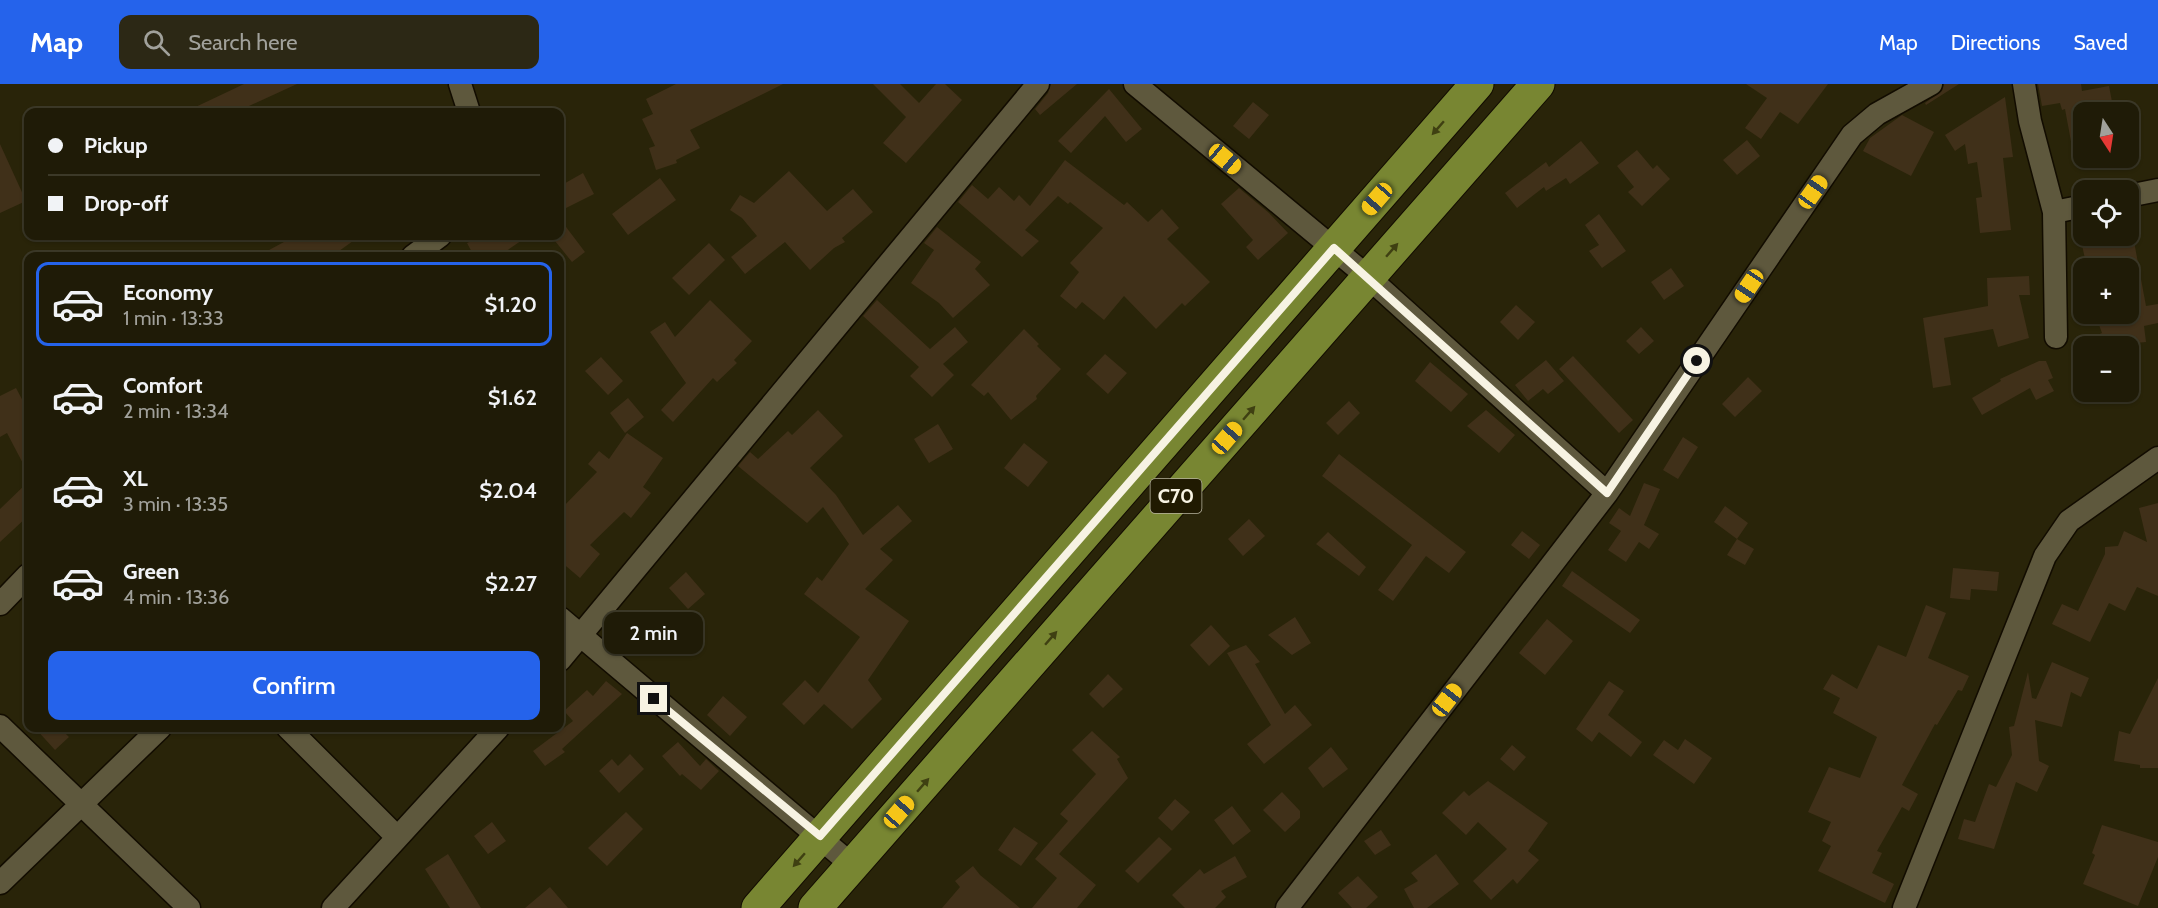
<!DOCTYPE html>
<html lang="en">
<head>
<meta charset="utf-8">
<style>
  :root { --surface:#1f1b07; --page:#2c2815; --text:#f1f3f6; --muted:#a1a19b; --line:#3c3928; --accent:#2563eb }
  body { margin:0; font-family:Cabin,sans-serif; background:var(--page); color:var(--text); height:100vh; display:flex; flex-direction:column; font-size:22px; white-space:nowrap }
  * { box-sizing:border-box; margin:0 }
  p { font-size:20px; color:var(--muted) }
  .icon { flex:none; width:33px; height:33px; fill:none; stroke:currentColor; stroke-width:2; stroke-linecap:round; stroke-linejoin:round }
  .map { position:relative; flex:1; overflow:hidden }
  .panel { position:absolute; left:24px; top:168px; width:540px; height:480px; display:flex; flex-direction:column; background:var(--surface); border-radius:12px; box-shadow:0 2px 4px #0004,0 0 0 2px var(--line) }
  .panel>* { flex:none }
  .hud { position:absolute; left:24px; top:24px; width:540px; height:132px; border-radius:12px; box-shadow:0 2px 4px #0004,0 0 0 2px var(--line); display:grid; align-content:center; height:132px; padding:0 24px; background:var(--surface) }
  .needle { width:39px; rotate:168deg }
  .tools { position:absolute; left:2073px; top:18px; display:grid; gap:12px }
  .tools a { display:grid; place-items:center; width:66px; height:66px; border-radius:12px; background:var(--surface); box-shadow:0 2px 4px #0004,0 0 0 2px var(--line); font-size:30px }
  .end { position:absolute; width:27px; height:27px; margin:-14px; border:8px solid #f7f3e3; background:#111; box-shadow:0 0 0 3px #111 }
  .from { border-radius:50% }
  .bubble { position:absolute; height:42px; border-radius:12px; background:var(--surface); box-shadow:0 2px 4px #0004,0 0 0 2px var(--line); font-size:20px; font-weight:600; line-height:42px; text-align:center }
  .car { position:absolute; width:18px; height:36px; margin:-18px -9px; border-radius:8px; box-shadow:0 0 4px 2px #0007; background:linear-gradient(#f5c518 24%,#345 0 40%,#f5c518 0 76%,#345 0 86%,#f5c518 0) }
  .hud b { display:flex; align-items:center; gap:21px; height:57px; font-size:22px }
  .hud b+b { border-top:2px solid var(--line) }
  .hud i { width:15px; height:15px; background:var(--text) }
  ul { padding:10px 0 0; list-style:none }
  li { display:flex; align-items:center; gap:18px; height:84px; margin:0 12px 9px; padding:0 12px; border:3px solid transparent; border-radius:12px }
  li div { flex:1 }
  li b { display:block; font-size:22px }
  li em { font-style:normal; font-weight:600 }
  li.current { border-color:var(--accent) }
  li>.icon { width:54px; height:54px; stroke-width:1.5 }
  .cta { display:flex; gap:12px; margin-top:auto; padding:12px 24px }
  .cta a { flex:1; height:69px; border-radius:12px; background:var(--accent); color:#fff; font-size:24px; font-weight:600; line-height:69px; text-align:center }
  header { display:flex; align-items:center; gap:36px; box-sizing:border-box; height:84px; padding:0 30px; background:var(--accent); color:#fff }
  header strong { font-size:28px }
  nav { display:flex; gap:33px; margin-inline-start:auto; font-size:21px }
  .search { width:420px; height:54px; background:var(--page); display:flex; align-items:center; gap:15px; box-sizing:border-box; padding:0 21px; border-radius:12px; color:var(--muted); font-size:22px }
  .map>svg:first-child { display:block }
  .building { fill:#403019 }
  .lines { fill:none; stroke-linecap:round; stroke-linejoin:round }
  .minor-casing { stroke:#120c00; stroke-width:25 }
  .trunk-casing { stroke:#120c00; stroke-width:35 }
  .minor { stroke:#5e583d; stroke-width:22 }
  .trunk { stroke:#788632; stroke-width:33 }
  .oneway { fill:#3f4012 }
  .route { stroke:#f7f3e3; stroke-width:8 }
  .labels { text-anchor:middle; stroke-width:4.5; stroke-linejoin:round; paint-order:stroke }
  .shield { fill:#201a01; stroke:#b6b29f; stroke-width:1.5 }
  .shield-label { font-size:20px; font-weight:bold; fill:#f7f3e3 }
</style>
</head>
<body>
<header>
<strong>Map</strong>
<div class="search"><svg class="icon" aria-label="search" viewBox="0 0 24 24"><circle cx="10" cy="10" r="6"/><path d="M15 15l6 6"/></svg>Search here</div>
<nav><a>Map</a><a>Directions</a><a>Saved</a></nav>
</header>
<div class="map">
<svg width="2158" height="824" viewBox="0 0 2158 824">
  <rect width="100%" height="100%" fill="#292409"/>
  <path class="building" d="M 244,0 L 297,0 L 236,28 L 185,28 Z
    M 676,0 L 783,0 L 690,46 L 700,64 L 676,76 L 677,79 L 656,86 L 649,64 L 655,62 L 642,35 L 653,30 L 646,15 Z
    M 873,0 L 900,0 L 919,19 L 936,0 L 945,0 L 962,16 L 906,79 L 883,59 L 906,33 Z
    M 1051,0 L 1077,0 L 1040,31 L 1035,25 L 1048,9 Z
    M 1746,0 L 1828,0 L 1798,40 L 1780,28 L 1761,55 L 1745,44 L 1767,14 Z
    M 1944,0 L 1959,0 L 1926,21 L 1925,19 L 1942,7 Z
    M 2038,0 L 2081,0 L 2082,7 L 2109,2 L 2114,28 L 2084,28 L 2084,78 L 2075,79 L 2065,25 L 2062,26 L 2060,19 L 2042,22 Z
    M 1109,5 L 1142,45 L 1126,58 L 1105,32 L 1071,69 L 1058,57 Z
    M 2005,13 L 2013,73 L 2003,74 L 2011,146 L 1980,149 L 1976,114 L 1982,113 L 1977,78 L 1968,80 L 1965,60 L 1955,67 L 1945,51 Z
    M 1253,18 L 1269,31 L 1249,55 L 1233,42 Z
    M 1902,31 L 1934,48 L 1911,92 L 1863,67 L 1870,54 Z
    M 1747,56 L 1760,72 L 1737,91 L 1723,76 Z
    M 1581,57 L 1599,79 L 1570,100 L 1566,94 L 1546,107 L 1544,103 L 1517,124 L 1505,109 L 1546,78 L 1549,83 Z
    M 0,60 L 26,117 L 0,129 Z
    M 1637,66 L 1653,85 L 1657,81 L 1670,95 L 1642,122 L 1628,108 L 1634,103 L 1617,82 Z
    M 1065,76 L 1124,121 L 1127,118 L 1148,138 L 1162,125 L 1179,144 L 1167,155 L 1210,198 L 1185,222 L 1182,219 L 1156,245 L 1124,212 L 1104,236 L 1082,218 L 1076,225 L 1060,212 L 1079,188 L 1070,179 L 1103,144 L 1070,118 L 1068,120 L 1058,112 L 1025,146 L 1039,157 L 1022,173 L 958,118 L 972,101 L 988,115 L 999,103 L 1014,117 L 1019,111 L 1030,122 Z
    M 789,87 L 827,127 L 853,105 L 873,128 L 842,154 L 845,158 L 834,164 L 810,186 L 785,158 L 745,190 L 731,173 L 757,152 L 742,134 L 730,126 L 740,111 L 754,119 Z
    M 583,89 L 594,110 L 560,127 L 560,102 Z
    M 660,94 L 676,116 L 628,151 L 612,130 Z
    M 1239,104 L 1269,129 L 1288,149 L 1258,176 L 1246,163 L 1253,156 L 1221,120 Z
    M 1599,130 L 1626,167 L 1602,184 L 1589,167 L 1599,161 L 1585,141 Z
    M 560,135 L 585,168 L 572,178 L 551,152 L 560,152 Z
    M 937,143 L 981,178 L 975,185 L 990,201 L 953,234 L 939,219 L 911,199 L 934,166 L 924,159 Z
    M 295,152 L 360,152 L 332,172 L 258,172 Z
    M 482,152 L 528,152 L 499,172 L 474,172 L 467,159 Z
    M 2080,152 L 2133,152 L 2146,222 L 2158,220 L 2158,239 L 2144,242 L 2146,258 L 2126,260 L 2126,262 L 2072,262 L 2102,249 L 2095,230 L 2128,230 L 2128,184 L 2117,184 L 2117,180 L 2087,184 Z
    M 709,159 L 725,176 L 689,211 L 672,194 Z
    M 1671,184 L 1684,202 L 1664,216 L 1651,198 Z
    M 2029,192 L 2030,211 L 2019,211 L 2029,254 L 1998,263 L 1993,245 L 1944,254 L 1951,301 L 1933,304 L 1923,234 L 1988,222 L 1987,194 Z
    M 710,216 L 752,257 L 734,276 L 737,279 L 717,298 L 713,294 L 673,338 L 661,326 L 686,299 L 650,248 L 665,238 L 675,253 Z
    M 877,216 L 930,265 L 955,243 L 968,258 L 943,280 L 954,291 L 932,313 L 910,292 L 919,283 L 863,232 Z
    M 1516,221 L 1535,238 L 1518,256 L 1500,238 Z
    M 1641,243 L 1654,257 L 1639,270 L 1626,257 Z
    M 1024,245 L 1039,260 L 1037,262 L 1061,285 L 1036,312 L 1037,315 L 1011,336 L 988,308 L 984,312 L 971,301 Z
    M 1105,270 L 1127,289 L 1108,310 L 1086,290 Z
    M 1573,272 L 1633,336 L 1619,349 L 1559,285 Z
    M 601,273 L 623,297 L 608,311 L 585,287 Z
    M 1546,276 L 1564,297 L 1548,310 L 1543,305 L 1528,317 L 1515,301 Z
    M 2039,277 L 2046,277 L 2053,294 L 2048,296 L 2054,307 L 2036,316 L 2030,304 L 1982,331 L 1972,314 L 2001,297 L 2000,295 Z
    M 1430,278 L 1468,310 L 1451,328 L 1415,297 Z
    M 1748,293 L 1762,307 L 1735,333 L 1722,320 Z
    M 16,304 L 24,319 L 28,317 L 28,389 L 7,349 L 0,353 L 0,312 Z
    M 628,314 L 644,333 L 625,349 L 610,329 Z
    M 1349,317 L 1360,329 L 1338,351 L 1326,339 Z
    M 818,326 L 843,352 L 810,384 L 836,411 L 863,451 L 898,421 L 912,437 L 880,465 L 893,476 L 865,505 L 909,537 L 868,596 L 882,615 L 852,645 L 824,620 L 804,641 L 782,620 L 805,596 L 818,609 L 860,553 L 804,510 L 817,493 L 822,497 L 849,460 L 823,423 L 807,439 L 738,382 L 750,368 L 758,375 L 788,347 L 792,351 Z
    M 1486,326 L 1515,351 L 1499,369 L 1467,342 Z
    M 938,340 L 953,365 L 929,379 L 914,355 Z
    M 627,349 L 663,374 L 643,403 L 651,409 L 631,434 L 624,428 L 590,461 L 600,470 L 580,494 L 560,477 L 560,426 L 597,388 L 588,380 L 599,367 L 609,375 Z
    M 1683,353 L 1698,363 L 1678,395 L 1663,386 Z
    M 1024,359 L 1048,378 L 1028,403 L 1004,384 Z
    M 1339,370 L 1466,468 L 1449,489 L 1426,472 L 1393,517 L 1378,506 L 1412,461 L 1322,392 Z
    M 28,398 L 28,432 L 0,458 L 0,425 Z
    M 1644,399 L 1660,405 L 1644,441 L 1659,450 L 1649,465 L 1639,458 L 1626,478 L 1608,466 L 1621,447 L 1609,439 L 1619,424 L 1630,432 Z
    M 2158,419 L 2158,512 L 2137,503 L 2125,527 L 2109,519 L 2090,558 L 2052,540 L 2062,520 L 2078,527 L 2105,470 L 2105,463 L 2118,462 L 2124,447 L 2147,458 L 2139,424 Z
    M 1725,422 L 1748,439 L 1737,455 L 1714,438 Z
    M 1249,435 L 1265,452 L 1243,472 L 1228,455 Z
    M 1522,447 L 1540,461 L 1529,475 L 1511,461 Z
    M 1328,448 L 1366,483 L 1359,492 L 1316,460 Z
    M 1737,455 L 1754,465 L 1745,481 L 1727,471 Z
    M 1953,484 L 1999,488 L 1997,507 L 1971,505 L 1970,516 L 1950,514 Z
    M 1572,487 L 1640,536 L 1630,549 L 1562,502 Z
    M 686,488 L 705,510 L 688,525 L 669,504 Z
    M 1926,521 L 1946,529 L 1928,574 L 1969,592 L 1962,607 L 1958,606 L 1937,641 L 1935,640 L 1902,701 L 1918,710 L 1909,727 L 1902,723 L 1877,767 L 1882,769 L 1872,789 L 1894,800 L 1885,819 L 1818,787 L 1831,762 L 1822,757 L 1831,738 L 1808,728 L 1829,683 L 1860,694 L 1877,653 L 1833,629 L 1840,614 L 1823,605 L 1832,590 L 1857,605 L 1878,561 L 1906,573 Z
    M 1295,533 L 1311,559 L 1292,571 L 1268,551 Z
    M 1547,535 L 1573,557 L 1545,591 L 1519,569 Z
    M 1211,541 L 1230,562 L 1209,582 L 1190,561 Z
    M 1246,561 L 1260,578 L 1255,580 L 1285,630 L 1295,621 L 1312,641 L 1264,680 L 1247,660 L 1271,641 L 1227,569 Z
    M 2052,578 L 2089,594 L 2081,613 L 2071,608 L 2062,643 L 2035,636 L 2039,677 L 2049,682 L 2037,708 L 2016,698 L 1994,765 L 1958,755 L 1964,735 L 1975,738 L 1989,700 L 1996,703 L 2012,671 L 2009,643 L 2014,642 L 2028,588 L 2032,614 L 2036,615 Z
    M 1108,590 L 1123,605 L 1103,624 L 1089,610 Z
    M 2158,594 L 2158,684 L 2140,684 L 2140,681 L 2114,677 L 2119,647 L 2130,650 Z
    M 606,597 L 622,610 L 562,665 L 565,668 L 545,682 L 533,667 L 573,637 L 564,627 L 587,606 L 593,612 Z
    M 1609,597 L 1624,607 L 1608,631 L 1642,658 L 1631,673 L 1599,648 L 1592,658 L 1576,645 Z
    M 723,612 L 747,633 L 730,652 L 707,631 Z
    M 35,644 L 60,644 L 69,653 L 55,666 Z
    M 1092,647 L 1120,673 L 1117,675 L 1128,694 L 1059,770 L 1096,801 L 1077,824 L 1032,824 L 1057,794 L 1035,775 L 1068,737 L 1060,730 L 1096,690 L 1072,666 Z
    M 1685,655 L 1712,674 L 1694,700 L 1653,671 L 1664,656 L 1678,666 Z
    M 678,658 L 700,682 L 706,675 L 719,687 L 701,706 L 682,690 L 680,692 L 662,672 Z
    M 1512,661 L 1526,673 L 1514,687 L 1500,675 Z
    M 1331,663 L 1348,685 L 1323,704 L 1308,684 Z
    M 630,670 L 644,685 L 619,709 L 599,687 L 612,675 L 618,682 Z
    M 1488,697 L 1548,739 L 1528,767 L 1539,776 L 1517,800 L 1513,795 L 1491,816 L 1473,797 L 1507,765 L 1478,738 L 1466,751 L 1442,729 L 1464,707 L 1469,712 Z
    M 1282,708 L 1300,727 L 1300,734 L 1285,748 L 1263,726 Z
    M 1175,715 L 1190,728 L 1172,747 L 1158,734 Z
    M 1232,722 L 1251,747 L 1233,761 L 1214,736 Z
    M 626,728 L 643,745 L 607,782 L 588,764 Z
    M 492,738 L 506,757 L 488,770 L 474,752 Z
    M 2102,741 L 2158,758 L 2158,773 L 2138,822 L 2083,800 L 2095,771 L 2092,769 Z
    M 1014,743 L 1038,759 L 1021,782 L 998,766 Z
    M 1381,746 L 1391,761 L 1375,771 L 1364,757 Z
    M 1159,753 L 1172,765 L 1138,799 L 1125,787 Z
    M 448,770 L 481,824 L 450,824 L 425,785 Z
    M 1436,770 L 1459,800 L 1427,824 L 1414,824 L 1404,805 L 1418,797 L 1411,789 Z
    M 1235,772 L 1247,793 L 1221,807 L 1226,813 L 1215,824 L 1185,824 L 1172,811 L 1200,785 L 1204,790 Z
    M 973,782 L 980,791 L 1020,824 L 942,824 L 960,803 L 955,797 Z
    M 1358,792 L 1378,813 L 1366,824 L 1352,824 L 1338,809 Z
    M 550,803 L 568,824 L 525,824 Z"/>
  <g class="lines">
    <defs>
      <path id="minor" d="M 460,0 L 469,28
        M 1135,0 L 1368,193 L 1607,409
        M 2024,0 L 2030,37 L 2054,128 L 2056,253
        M 2128,112 L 2158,106
        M 2054,128 L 2084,122
        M 413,172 L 440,152
        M 0,520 L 28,491
        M 560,534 L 852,781
        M 560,576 L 1038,0
        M 0,642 L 189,824
        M 288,644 L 397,753
        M 0,799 L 160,644
        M 333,824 L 498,644
        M 1287,824 L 1607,409 L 1852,51 L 1877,30 L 1931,0
        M 1904,824 L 2045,472 L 2069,437 L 2158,374"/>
      <path id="trunk" d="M 758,824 L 1477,0
        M 815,824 L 1538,0"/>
    </defs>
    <use href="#minor" class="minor-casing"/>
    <use href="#trunk" class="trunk-casing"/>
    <use href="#minor" class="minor"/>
    <use href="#trunk" class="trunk"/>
  </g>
  <defs><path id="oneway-solid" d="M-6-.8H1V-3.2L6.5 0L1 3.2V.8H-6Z" transform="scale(1.5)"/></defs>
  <g class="oneway">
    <use href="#oneway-solid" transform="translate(1438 44) rotate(131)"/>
    <use href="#oneway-solid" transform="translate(1392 166) rotate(-49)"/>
    <use href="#oneway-solid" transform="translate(1249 329) rotate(-49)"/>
    <use href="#oneway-solid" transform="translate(1051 554) rotate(-49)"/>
    <use href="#oneway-solid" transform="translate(923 701) rotate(-49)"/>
    <use href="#oneway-solid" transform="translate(799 776) rotate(131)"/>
  </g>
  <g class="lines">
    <path class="route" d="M 654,615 L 820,752 L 1334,164 L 1607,409 L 1697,277"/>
  </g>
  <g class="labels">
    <rect class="shield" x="1150.5" y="395" width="51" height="34" rx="4.5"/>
    <g class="shield-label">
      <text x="1176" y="419">C70</text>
    </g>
  </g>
</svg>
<div class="tools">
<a><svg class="needle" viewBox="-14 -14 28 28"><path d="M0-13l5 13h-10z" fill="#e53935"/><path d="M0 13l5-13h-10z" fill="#a1a19b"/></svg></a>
<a><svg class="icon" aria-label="locate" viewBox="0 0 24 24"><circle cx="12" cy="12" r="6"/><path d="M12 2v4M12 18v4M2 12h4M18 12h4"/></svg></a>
<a>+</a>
<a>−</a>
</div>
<i class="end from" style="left:1697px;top:277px"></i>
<i class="end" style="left:654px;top:615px"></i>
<div class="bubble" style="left:604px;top:528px;width:99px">2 min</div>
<i class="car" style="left:1225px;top:75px;rotate:130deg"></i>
<i class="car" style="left:1813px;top:108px;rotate:35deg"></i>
<i class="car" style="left:1377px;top:115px;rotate:221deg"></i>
<i class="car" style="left:1749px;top:202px;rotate:214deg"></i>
<i class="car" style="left:1227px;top:354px;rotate:41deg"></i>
<i class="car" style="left:1447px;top:616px;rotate:38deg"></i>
<i class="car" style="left:899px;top:728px;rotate:41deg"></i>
<div class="hud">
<b><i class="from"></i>Pickup</b>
<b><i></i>Drop-off</b>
</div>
<section class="panel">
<ul>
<li class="current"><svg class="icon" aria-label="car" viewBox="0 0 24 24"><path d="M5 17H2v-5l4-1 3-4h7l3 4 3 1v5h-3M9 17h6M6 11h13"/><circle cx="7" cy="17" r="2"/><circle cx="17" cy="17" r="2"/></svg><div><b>Economy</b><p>1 min · 13:33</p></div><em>$1.20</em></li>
<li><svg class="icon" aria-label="car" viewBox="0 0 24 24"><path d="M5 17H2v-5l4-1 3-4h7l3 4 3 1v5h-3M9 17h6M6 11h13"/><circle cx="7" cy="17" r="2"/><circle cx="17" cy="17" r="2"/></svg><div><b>Comfort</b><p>2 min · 13:34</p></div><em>$1.62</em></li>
<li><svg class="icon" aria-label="car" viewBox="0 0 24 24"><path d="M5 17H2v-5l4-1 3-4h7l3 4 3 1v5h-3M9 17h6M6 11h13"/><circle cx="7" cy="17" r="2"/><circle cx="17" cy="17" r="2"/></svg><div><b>XL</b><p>3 min · 13:35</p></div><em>$2.04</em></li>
<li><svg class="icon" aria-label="car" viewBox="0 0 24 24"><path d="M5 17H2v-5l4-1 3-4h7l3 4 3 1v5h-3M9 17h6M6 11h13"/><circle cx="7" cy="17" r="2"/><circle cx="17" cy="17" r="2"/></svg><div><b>Green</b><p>4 min · 13:36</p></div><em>$2.27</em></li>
</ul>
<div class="cta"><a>Confirm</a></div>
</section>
</div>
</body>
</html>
